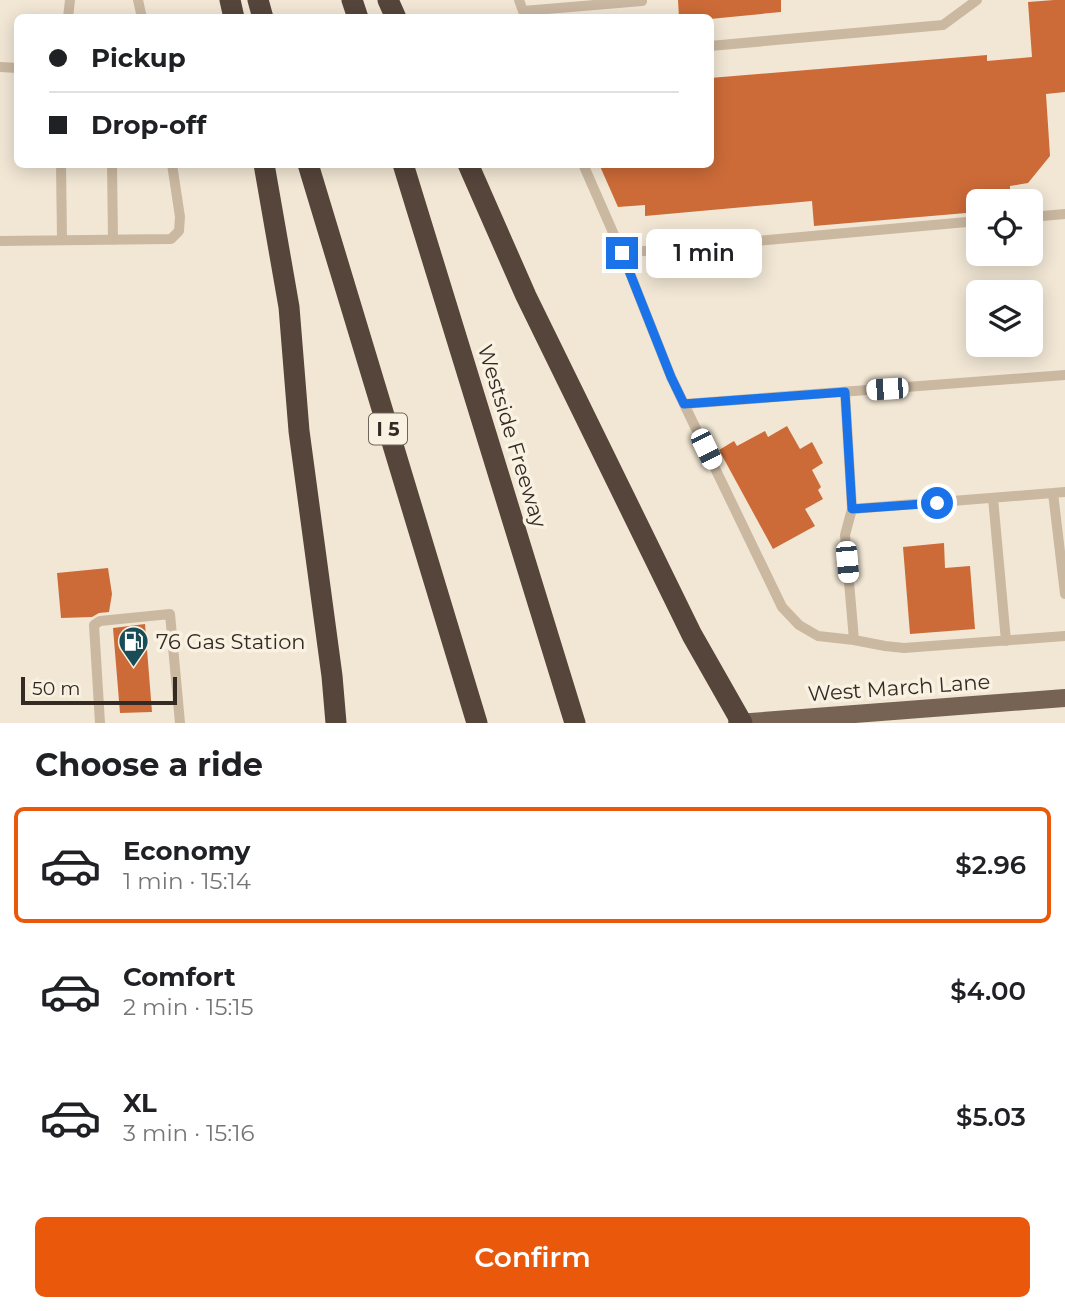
<!DOCTYPE html>
<html lang="en">
<head>
<meta charset="utf-8">
<style>
  :root { --surface:#fff; --page:#f2f2f2; --text:#202124; --muted:#757577; --line:#e0e0e0; --accent:#ea580c }
  body { margin:0; font-family:Montserrat,sans-serif; background:var(--page); color:var(--text); height:100vh; display:flex; flex-direction:column; font-size:26px; white-space:nowrap }
  * { box-sizing:border-box; margin:0 }
  p { font-size:23px; color:var(--muted) }
  .icon { flex:none; width:38px; height:38px; fill:none; stroke:currentColor; stroke-width:2; stroke-linecap:round; stroke-linejoin:round }
  .map { position:relative; height:723px; overflow:hidden }
  .panel { display:flex; flex-direction:column; background:var(--surface); flex:1 }
  .panel>* { flex:none }
  .guide { position:absolute; left:14px; top:14px; width:700px; height:154px; border-radius:10px; box-shadow:0 4px 18px #0003; display:grid; align-content:center; height:154px; padding:0 35px; background:var(--surface) }
  .buttons { position:absolute; left:966px; top:189px; display:grid; gap:14px }
  .buttons a { display:grid; place-items:center; width:77px; height:77px; border-radius:10px; background:var(--surface); box-shadow:0 4px 18px #0003; font-size:35px }
  .scale { position:absolute; left:21px; bottom:18px; width:156px; box-sizing:border-box; padding-left:7px; border:4px solid #332a24; border-top:0; font-size:19px; line-height:24px; white-space:nowrap; color:#332a24; -webkit-text-stroke:5px #f9f1e1; paint-order:stroke }
  .end { position:absolute; width:32px; height:32px; margin:-16px; border:9px solid #1a73e8; background:#fff; box-shadow:0 0 0 4px #fff }
  .from { border-radius:50% }
  .bubble { position:absolute; height:49px; border-radius:10px; background:var(--surface); box-shadow:0 4px 18px #0003; font-size:23px; font-weight:600; line-height:49px; text-align:center }
  .car { position:absolute; width:21px; height:42px; margin:-21px -10px; border-radius:9px; box-shadow:0 0 5px 2px #0007; background:linear-gradient(#fff 24%,#345 0 40%,#fff 0 76%,#345 0 86%,#fff 0) }
  .guide b { display:flex; align-items:center; gap:24px; height:66px; font-size:26px }
  .guide b+b { border-top:2px solid var(--line) }
  .guide i { width:18px; height:18px; background:var(--text) }
  ul { padding:0; list-style:none }
  li { display:flex; align-items:center; gap:21px; height:116px; margin:0 14px 10px; padding:0 21px; border:4px solid transparent; border-radius:10px }
  li div { flex:1 }
  li b { display:block; font-size:26px }
  li em { font-style:normal; font-weight:600 }
  li.on { border-color:var(--accent) }
  li>.icon { width:63px; height:63px; stroke-width:1.5 }
  h2 { padding:0 35px; font-size:32px; line-height:84px }
  .cta { display:flex; gap:14px; margin-top:auto; padding:14px 35px }
  .cta a { flex:1; height:80px; border-radius:10px; background:var(--accent); color:#fff; font-size:28px; font-weight:600; line-height:80px; text-align:center }
  .map>svg:first-child { display:block }
  .building { fill:#cc6b38 }
  .lines { fill:none; stroke-linecap:round; stroke-linejoin:round }
  .lane { stroke:#cab8a1; stroke-width:10 }
  .primary { stroke:#766354; stroke-width:18 }
  .highway { stroke:#55453b; stroke-width:21 }
  .route { stroke:#1a73e8; stroke-width:9 }
  .labels { text-anchor:middle; stroke-width:7; stroke-linejoin:round; paint-order:stroke }
  .shield { fill:#f9f1e1; stroke:#6e665d; stroke-width:2 }
  .shield-label { font-size:19px; font-weight:bold; fill:#332a24 }
  .street-label { font-size:21px; fill:#332a24; stroke:#f9f1e1 }
  .poi-label { font-size:21px; fill:#332a24; stroke:#f9f1e1; text-anchor:start }
</style>
</head>
<body>
<div class="map">
<svg width="1065" height="723" viewBox="0 0 1065 723">
  <rect width="100%" height="100%" fill="#f2e7d5"/>
  <path class="building" d="M 678,0 L 781,0 L 781,12 L 710,19 L 710,18 L 679,18 Z
    M 1054,0 L 1065,0 L 1065,92 L 1046,94 L 1050,156 L 1028,183 L 1010,186 L 1010,201 L 978,201 L 978,212 L 814,226 L 812,201 L 645,216 L 645,205 L 618,207 L 599,164 L 710,164 L 710,78 L 987,55 L 987,61 L 1032,57 L 1028,2 Z
    M 787,426 L 800,449 L 812,442 L 823,463 L 812,470 L 821,487 L 818,490 L 823,499 L 805,509 L 815,526 L 773,549 L 719,450 L 734,441 L 737,446 L 765,431 L 768,437 Z
    M 944,543 L 945,568 L 970,566 L 975,629 L 910,634 L 903,547 Z
    M 108,568 L 112,594 L 109,612 L 99,613 L 92,617 L 61,618 L 57,573 Z
    M 145,624 L 152,712 L 120,713 L 113,628 Z"/>
  <g class="lines">
    <path class="lane" d="M 138,0 L 142,18
      M 519,0 L 523,11 L 642,1 L 642,0
      M 68,18 L 70,0
      M 710,46 L 943,25 L 977,0
      M 0,67 L 18,68
      M 61,164 L 62,240
      M 112,164 L 113,240
      M 583,164 L 622,253 L 671,377 L 782,607 L 799,625 L 818,636 L 854,640 L 885,646 L 904,648 L 1065,636
      M 1031,217 L 1065,214
      M 0,241 L 171,239 L 179,231 L 180,217 L 172,164
      M 622,253 L 978,221
      M 845,392 L 852,509 L 845,535 L 854,640
      M 684,404 L 1065,375
      M 1053,493 L 1065,594
      M 993,498 L 1006,641
      M 852,509 L 1065,492
      M 100,723 L 94,625 L 100,621 L 170,614 L 180,723"/>
    <path class="primary" d="M 737,723 L 1065,698"/>
    <path class="highway" d="M 230,0 L 234,18
      M 258,0 L 263,18
      M 352,0 L 358,18
      M 388,0 L 396,18
      M 264,164 L 289,307 L 299,431 L 332,676 L 336,723
      M 308,164 L 477,723
      M 403,164 L 575,723
      M 468,164 L 526,296 L 692,635 L 742,723"/>
  </g>
  <g class="lines">
    <path class="route" d="M 622,253 L 671,377 L 684,404 L 845,392 L 852,509 L 937,503"/>
  </g>
  <defs>
    <symbol id="fuel-pin" viewBox="-11 -11 22 30"><path d="M0 17L-7.5 6A9.5 9.5 0 1 1 7.5 6Z" fill="#184c56" stroke="#f9f1e1"/><path d="M-5.5-6h7V0h2V4h1.3V-2.5L3-4.5l.8-.8L6-3V5H2.5V1h-1V6h-7ZM-4.2-4.7v3.2H.2V-4.7Z" fill="#fff"/></symbol>
  </defs>
  <g fill-rule="evenodd">
    <use href="#fuel-pin" x="116" y="624" width="35" height="47"/>
  </g>
  <g class="labels">
    <rect class="shield" x="369" y="413.5" width="38" height="31" rx="5"/>
    <g class="shield-label">
      <text x="388" y="436">I 5</text>
    </g>
    <g class="street-label">
      <text transform="translate(512 436) rotate(73)" y="7">Westside Freeway</text>
      <text transform="translate(899 688) rotate(-4)" y="7">West March Lane</text>
    </g>
    <g class="poi-label">
      <text x="156" y="649">76 Gas Station</text>
    </g>
  </g>
</svg>
<div class="buttons">
<a><svg class="icon" aria-label="locate" viewBox="0 0 24 24"><circle cx="12" cy="12" r="6"/><path d="M12 2v4M12 18v4M2 12h4M18 12h4"/></svg></a>
<a><svg class="icon" aria-label="layers" viewBox="0 0 24 24"><path d="M12 4l9 5-9 5-9-5zM3 14l9 5 9-5"/></svg></a>
</div>
<div class="scale">50 m</div>
<i class="end from" style="left:937px;top:503px"></i>
<i class="end" style="left:622px;top:253px"></i>
<div class="bubble" style="left:646px;top:229px;width:116px">1 min</div>
<i class="car" style="left:887px;top:389px;rotate:266deg"></i>
<i class="car" style="left:706px;top:449px;rotate:154deg"></i>
<i class="car" style="left:847px;top:562px;rotate:175deg"></i>
<div class="guide">
<b><i class="from"></i>Pickup</b>
<b><i></i>Drop-off</b>
</div>
</div>
<section class="panel">
<h2>Choose a ride</h2>
<ul>
<li class="on"><svg class="icon" aria-label="car" viewBox="0 0 24 24"><path d="M5 17H2v-5l4-1 3-4h7l3 4 3 1v5h-3M9 17h6M6 11h13"/><circle cx="7" cy="17" r="2"/><circle cx="17" cy="17" r="2"/></svg><div><b>Economy</b><p>1 min · 15:14</p></div><em>$2.96</em></li>
<li><svg class="icon" aria-label="car" viewBox="0 0 24 24"><path d="M5 17H2v-5l4-1 3-4h7l3 4 3 1v5h-3M9 17h6M6 11h13"/><circle cx="7" cy="17" r="2"/><circle cx="17" cy="17" r="2"/></svg><div><b>Comfort</b><p>2 min · 15:15</p></div><em>$4.00</em></li>
<li><svg class="icon" aria-label="car" viewBox="0 0 24 24"><path d="M5 17H2v-5l4-1 3-4h7l3 4 3 1v5h-3M9 17h6M6 11h13"/><circle cx="7" cy="17" r="2"/><circle cx="17" cy="17" r="2"/></svg><div><b>XL</b><p>3 min · 15:16</p></div><em>$5.03</em></li>
</ul>
<div class="cta"><a>Confirm</a></div>
</section>
</body>
</html>
